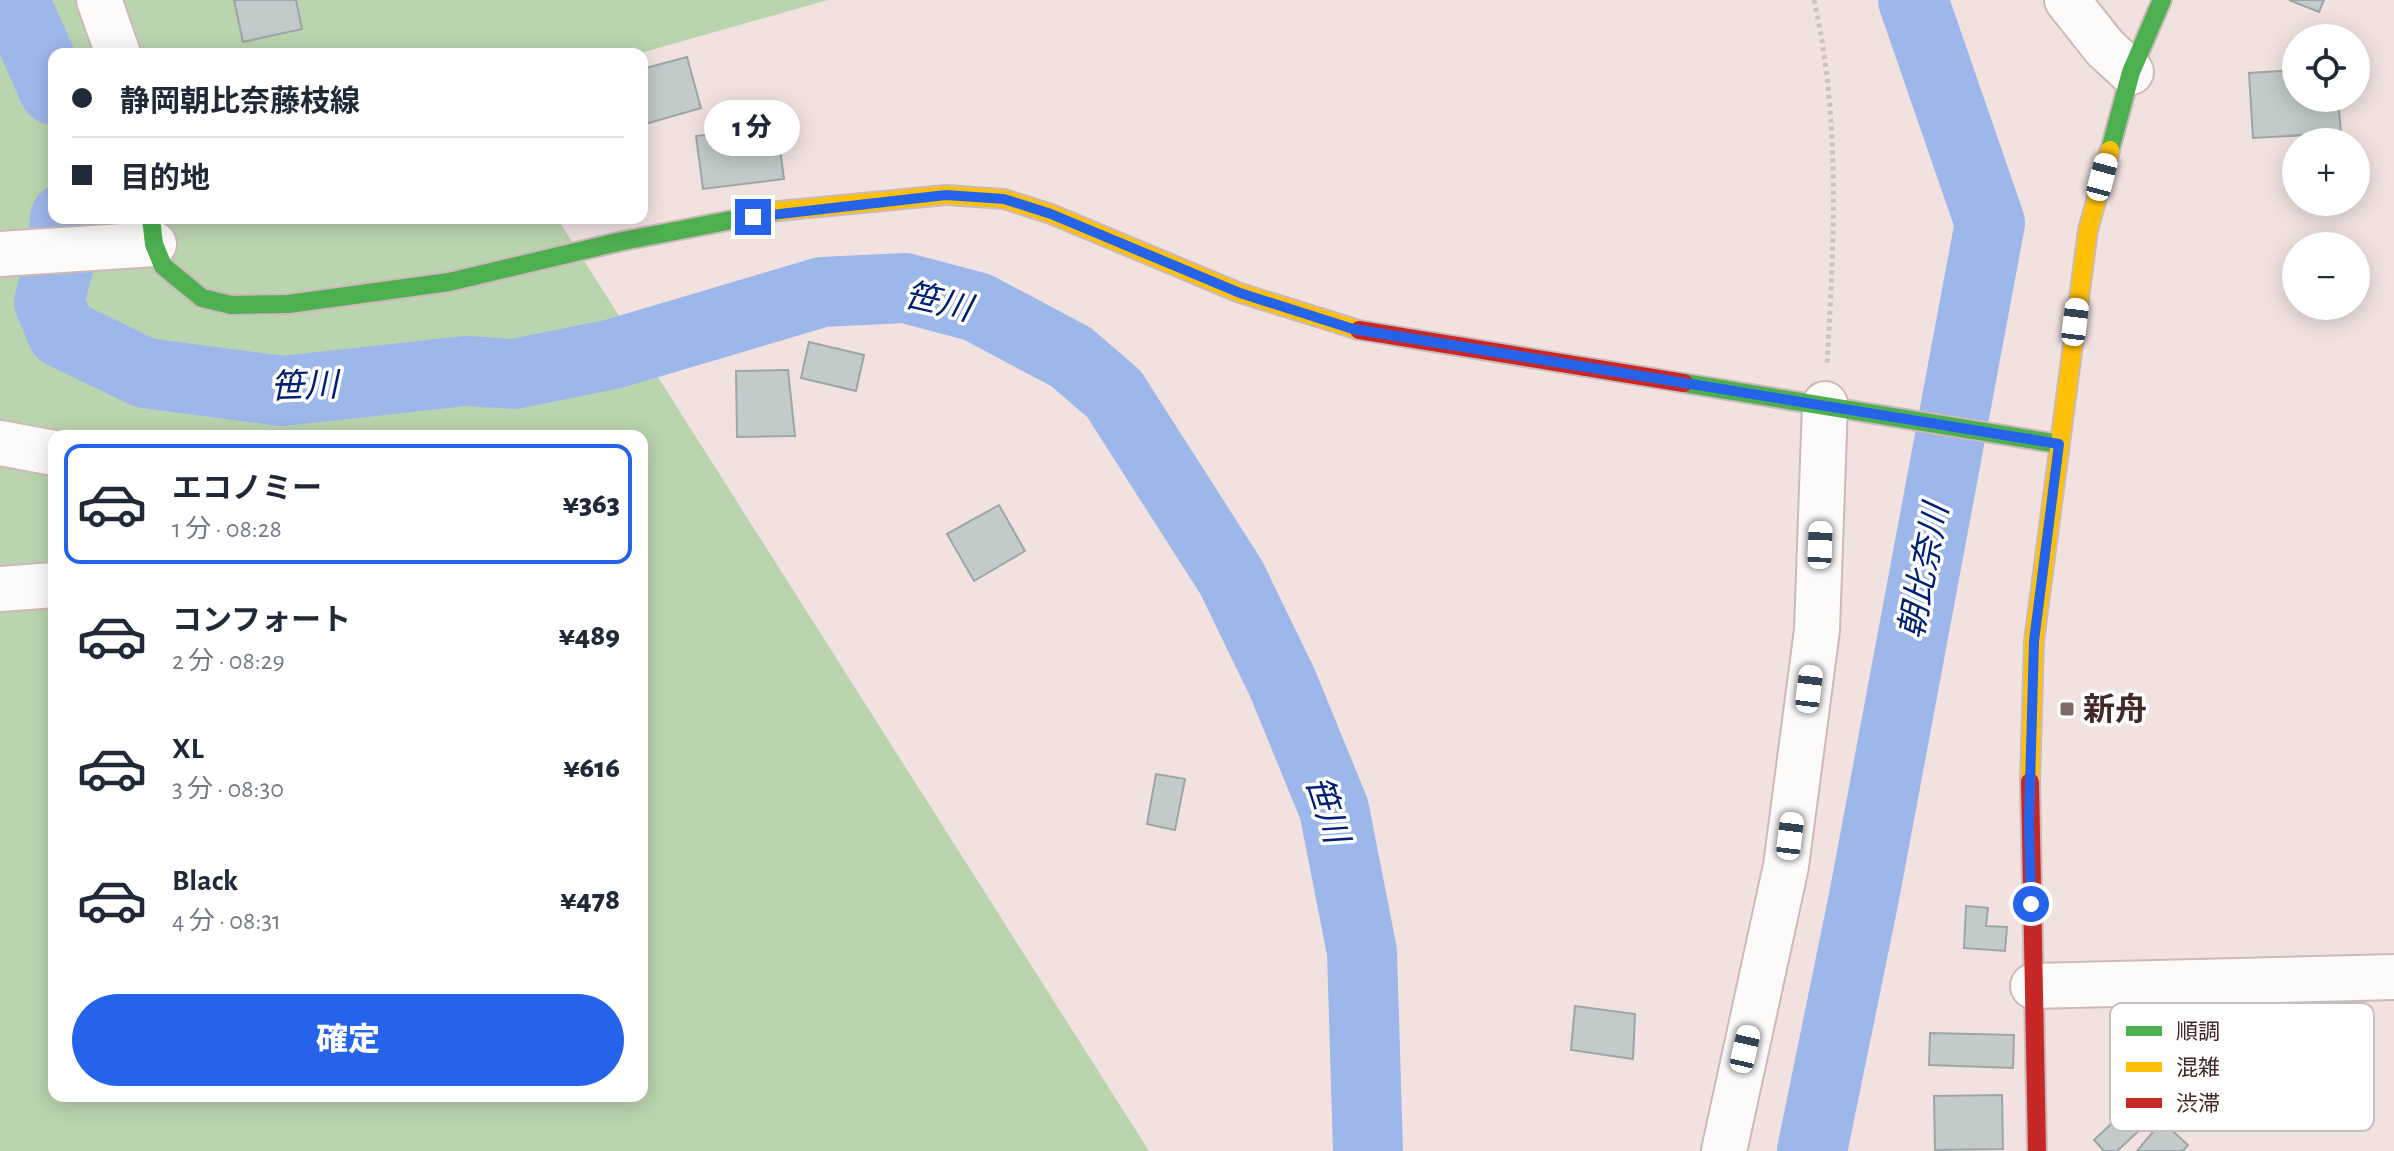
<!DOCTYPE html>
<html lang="ja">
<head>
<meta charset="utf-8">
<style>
  :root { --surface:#fff; --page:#f6f6f7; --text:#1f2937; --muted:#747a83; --line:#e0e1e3; --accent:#2563eb }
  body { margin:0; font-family:"Alegreya Sans","Noto Sans JP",sans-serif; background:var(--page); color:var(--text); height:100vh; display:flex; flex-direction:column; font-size:30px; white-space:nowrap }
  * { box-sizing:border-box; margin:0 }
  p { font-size:26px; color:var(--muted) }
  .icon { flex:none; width:44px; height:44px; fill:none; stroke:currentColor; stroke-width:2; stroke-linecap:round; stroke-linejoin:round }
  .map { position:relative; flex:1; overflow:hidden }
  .panel { position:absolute; left:48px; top:430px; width:600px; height:672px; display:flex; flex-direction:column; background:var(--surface); border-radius:16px; box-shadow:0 4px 20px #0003 }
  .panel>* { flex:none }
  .hud { position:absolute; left:48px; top:48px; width:600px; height:176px; border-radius:16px; box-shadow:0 4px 20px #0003; display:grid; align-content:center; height:176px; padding:0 24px; background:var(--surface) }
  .fabs { position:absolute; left:2282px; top:24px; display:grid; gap:16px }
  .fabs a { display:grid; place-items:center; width:88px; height:88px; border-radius:50%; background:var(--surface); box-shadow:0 4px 20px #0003; font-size:40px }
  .end { position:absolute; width:36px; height:36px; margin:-18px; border:10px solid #2563eb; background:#fff; box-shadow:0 0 0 4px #fff }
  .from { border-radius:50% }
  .bubble { position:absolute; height:56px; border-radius:28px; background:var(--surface); box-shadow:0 4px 20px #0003; font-size:26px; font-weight:800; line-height:56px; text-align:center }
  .car { position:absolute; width:24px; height:48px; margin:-24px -12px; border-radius:10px; box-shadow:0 0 6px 2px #0007; background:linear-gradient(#fff 24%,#345 0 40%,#fff 0 76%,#345 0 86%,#fff 0) }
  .hud b { display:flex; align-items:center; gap:28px; height:76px; font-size:30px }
  .hud b+b { border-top:2px solid var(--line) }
  .hud i { width:20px; height:20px; background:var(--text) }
  ul { padding:14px 0 0; list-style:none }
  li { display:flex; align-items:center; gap:24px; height:120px; margin:0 16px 12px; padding:0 8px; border:4px solid transparent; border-radius:16px }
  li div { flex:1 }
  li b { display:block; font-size:30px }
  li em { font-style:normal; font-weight:800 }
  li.on { border-color:var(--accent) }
  li>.icon { width:72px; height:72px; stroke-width:1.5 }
  .action { display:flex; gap:16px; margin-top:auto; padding:16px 24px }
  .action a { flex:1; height:92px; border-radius:48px; background:var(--accent); color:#fff; font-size:32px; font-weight:800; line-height:92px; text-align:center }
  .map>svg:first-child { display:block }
  .green { fill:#bad4af; fill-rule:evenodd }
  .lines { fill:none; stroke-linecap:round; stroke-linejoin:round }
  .river { stroke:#9eb7eb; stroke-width:70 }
  .building { fill:#c2caca; stroke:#9da6a6; stroke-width:2 }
  .street-casing { stroke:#ccb9b8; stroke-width:48 }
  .fast-casing { stroke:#ccb9b8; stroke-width:22 }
  .slow-casing { stroke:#ccb9b8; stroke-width:22 }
  .jam-casing { stroke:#ccb9b8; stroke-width:22 }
  .path { stroke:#cbc3c3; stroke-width:5; stroke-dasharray:4 4; stroke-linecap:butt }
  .street { stroke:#fdfbfa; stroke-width:44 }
  .fast { stroke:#4caf50; stroke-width:18 }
  .slow { stroke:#ffc107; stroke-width:18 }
  .jam { stroke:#c62828; stroke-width:18 }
  .route { stroke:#2563eb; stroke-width:10 }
  .poi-dot { fill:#7f6968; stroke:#fff; stroke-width:3 }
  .labels { text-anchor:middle; stroke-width:7; stroke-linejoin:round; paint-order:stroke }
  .poi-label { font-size:32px; font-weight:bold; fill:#422827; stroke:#fff; text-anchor:start }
  .water-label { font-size:34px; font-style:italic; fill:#002076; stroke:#fff }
  .key { fill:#fff; stroke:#c6bebe; stroke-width:2 }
  .key-label { font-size:22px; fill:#422827 }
</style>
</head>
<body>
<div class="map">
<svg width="2394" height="1151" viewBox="0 0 2394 1151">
  <rect width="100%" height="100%" fill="#f1e2e0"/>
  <path class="green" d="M 0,0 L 828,0 L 637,54 L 54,54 L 54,218 L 557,218 L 1149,1151 L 0,1151 ZM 54,436 L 642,436 L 642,1096 L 54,1096 Z"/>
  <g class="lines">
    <path class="river" d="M 14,0 L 54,90
      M 65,218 L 63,248 L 49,302 L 62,333 L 145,373 L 282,391 L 466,371 L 514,374 L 613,354 L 822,292 L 905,288 L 977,307 L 1071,357 L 1114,394 L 1231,577 L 1282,682 L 1334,809 L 1362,952 L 1368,1151
      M 1812,1151 L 1864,897 L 1990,223 L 1913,0"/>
  </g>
  <path class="building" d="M 234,0 L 296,0 L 302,29 L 243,42 Z
    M 2289,0 L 2324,0 L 2319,12 Z
    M 687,57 L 701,108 L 642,125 L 642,69 Z
    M 2296,70 L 2296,98 L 2338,98 L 2341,133 L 2253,138 L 2249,73 Z
    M 777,126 L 784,179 L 703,189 L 696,136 Z
    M 809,342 L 864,355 L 856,391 L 801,378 Z
    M 788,370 L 795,436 L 737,437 L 736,371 Z
    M 999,505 L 1025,551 L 974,581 L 947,534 Z
    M 1156,774 L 1185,779 L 1175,830 L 1147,824 Z
    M 1966,906 L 1988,908 L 1986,926 L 2007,927 L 2005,951 L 1964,948 Z
    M 1575,1006 L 1635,1014 L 1633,1059 L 1571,1050 Z
    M 1930,1033 L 2014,1035 L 2013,1068 L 1929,1065 Z
    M 2002,1095 L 2003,1149 L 1935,1150 L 1934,1096 Z
    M 2128,1108 L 2144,1126 L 2117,1151 L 2104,1151 L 2094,1140 Z
    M 2162,1121 L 2188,1145 L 2183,1151 L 2137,1151 Z"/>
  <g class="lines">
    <defs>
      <path id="street" d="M 99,0 L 118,54
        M 2067,0 L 2105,48 L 2131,72
        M 0,254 L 154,244
        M 0,443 L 54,453
        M 0,589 L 54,585
        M 2033,986 L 2394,977
        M 1724,1151 L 1786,866 L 1817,630 L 1825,404"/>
      <path id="fast" d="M 2110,150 L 2131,72 L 2162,0
        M 151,218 L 154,244 L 163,266 L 202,298 L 231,305 L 288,304 L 449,282 L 618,242 L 778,211
        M 1684,383 L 2059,444"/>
      <path id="slow" d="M 778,211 L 946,195 L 1004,199 L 1051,214 L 1240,293 L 1359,330
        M 2030,782 L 2034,641 L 2088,230 L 2110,150"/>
      <path id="jam" d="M 1359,330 L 1684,383
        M 2030,782 L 2037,1151"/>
    </defs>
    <use href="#street" class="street-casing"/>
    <use href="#fast" class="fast-casing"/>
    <use href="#slow" class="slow-casing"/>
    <use href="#jam" class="jam-casing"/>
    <path class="path" d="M 1814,0 C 1841,120 1834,243 1827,365"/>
    <use href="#street" class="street"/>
    <use href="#fast" class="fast"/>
    <use href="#slow" class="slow"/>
    <use href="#jam" class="jam"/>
  </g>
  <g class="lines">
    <path class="route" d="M 753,217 L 946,195 L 1004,199 L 1051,214 L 1240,293 L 1353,329 L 2059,444 L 2034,641 L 2029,822 L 2031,904"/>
  </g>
  <rect class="poi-dot" x="2059" y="701" width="16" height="16" rx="4"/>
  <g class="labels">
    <g class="poi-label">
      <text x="2083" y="720">新舟</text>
    </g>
    <g class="water-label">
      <text transform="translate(938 301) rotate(13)" y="12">笹川</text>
      <text transform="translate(304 385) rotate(-2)" y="12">笹川</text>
      <text transform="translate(1923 571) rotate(-79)" y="12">朝比奈川</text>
      <text transform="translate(1328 809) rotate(72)" y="12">笹川</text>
    </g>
  </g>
  <rect x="2110" y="1003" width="264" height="128" rx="12" class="key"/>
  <rect x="2126" y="1026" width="36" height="10" fill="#4caf50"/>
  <rect x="2126" y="1062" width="36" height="10" fill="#ffc107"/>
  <rect x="2126" y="1098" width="36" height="10" fill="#c62828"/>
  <g class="key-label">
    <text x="2176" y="1039">順調</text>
    <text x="2176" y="1075">混雑</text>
    <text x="2176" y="1111">渋滞</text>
  </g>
</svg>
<div class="fabs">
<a><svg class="icon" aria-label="locate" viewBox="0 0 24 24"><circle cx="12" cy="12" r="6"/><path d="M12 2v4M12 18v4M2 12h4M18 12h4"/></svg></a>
<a>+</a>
<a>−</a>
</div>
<i class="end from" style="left:2031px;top:904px"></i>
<i class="end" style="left:753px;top:217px"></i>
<div class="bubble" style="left:704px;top:100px;width:96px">1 分</div>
<i class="car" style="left:2102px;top:177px;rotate:15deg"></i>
<i class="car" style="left:2075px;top:322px;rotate:7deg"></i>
<i class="car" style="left:1820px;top:545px;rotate:2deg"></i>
<i class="car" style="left:1809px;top:689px;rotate:7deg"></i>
<i class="car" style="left:1790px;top:836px;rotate:7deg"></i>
<i class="car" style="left:1745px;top:1049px;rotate:13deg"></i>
<div class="hud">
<b><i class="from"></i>静岡朝比奈藤枝線</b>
<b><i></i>目的地</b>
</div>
<section class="panel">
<ul>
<li class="on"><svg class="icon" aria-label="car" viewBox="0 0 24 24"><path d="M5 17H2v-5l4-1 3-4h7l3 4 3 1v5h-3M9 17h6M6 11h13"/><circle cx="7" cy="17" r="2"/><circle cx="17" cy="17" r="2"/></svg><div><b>エコノミー</b><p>1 分 · 08:28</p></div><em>¥363</em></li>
<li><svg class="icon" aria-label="car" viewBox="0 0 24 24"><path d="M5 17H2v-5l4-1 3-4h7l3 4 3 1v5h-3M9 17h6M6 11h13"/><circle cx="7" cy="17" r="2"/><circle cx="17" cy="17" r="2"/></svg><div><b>コンフォート</b><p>2 分 · 08:29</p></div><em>¥489</em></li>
<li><svg class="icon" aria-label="car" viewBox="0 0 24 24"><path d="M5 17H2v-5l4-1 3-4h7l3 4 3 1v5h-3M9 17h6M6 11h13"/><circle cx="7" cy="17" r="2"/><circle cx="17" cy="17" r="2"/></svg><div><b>XL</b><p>3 分 · 08:30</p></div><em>¥616</em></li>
<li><svg class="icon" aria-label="car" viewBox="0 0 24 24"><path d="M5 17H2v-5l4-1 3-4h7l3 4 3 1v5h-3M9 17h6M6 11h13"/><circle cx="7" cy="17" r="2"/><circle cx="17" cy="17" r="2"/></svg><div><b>Black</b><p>4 分 · 08:31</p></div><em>¥478</em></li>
</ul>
<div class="action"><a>確定</a></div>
</section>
</div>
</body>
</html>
